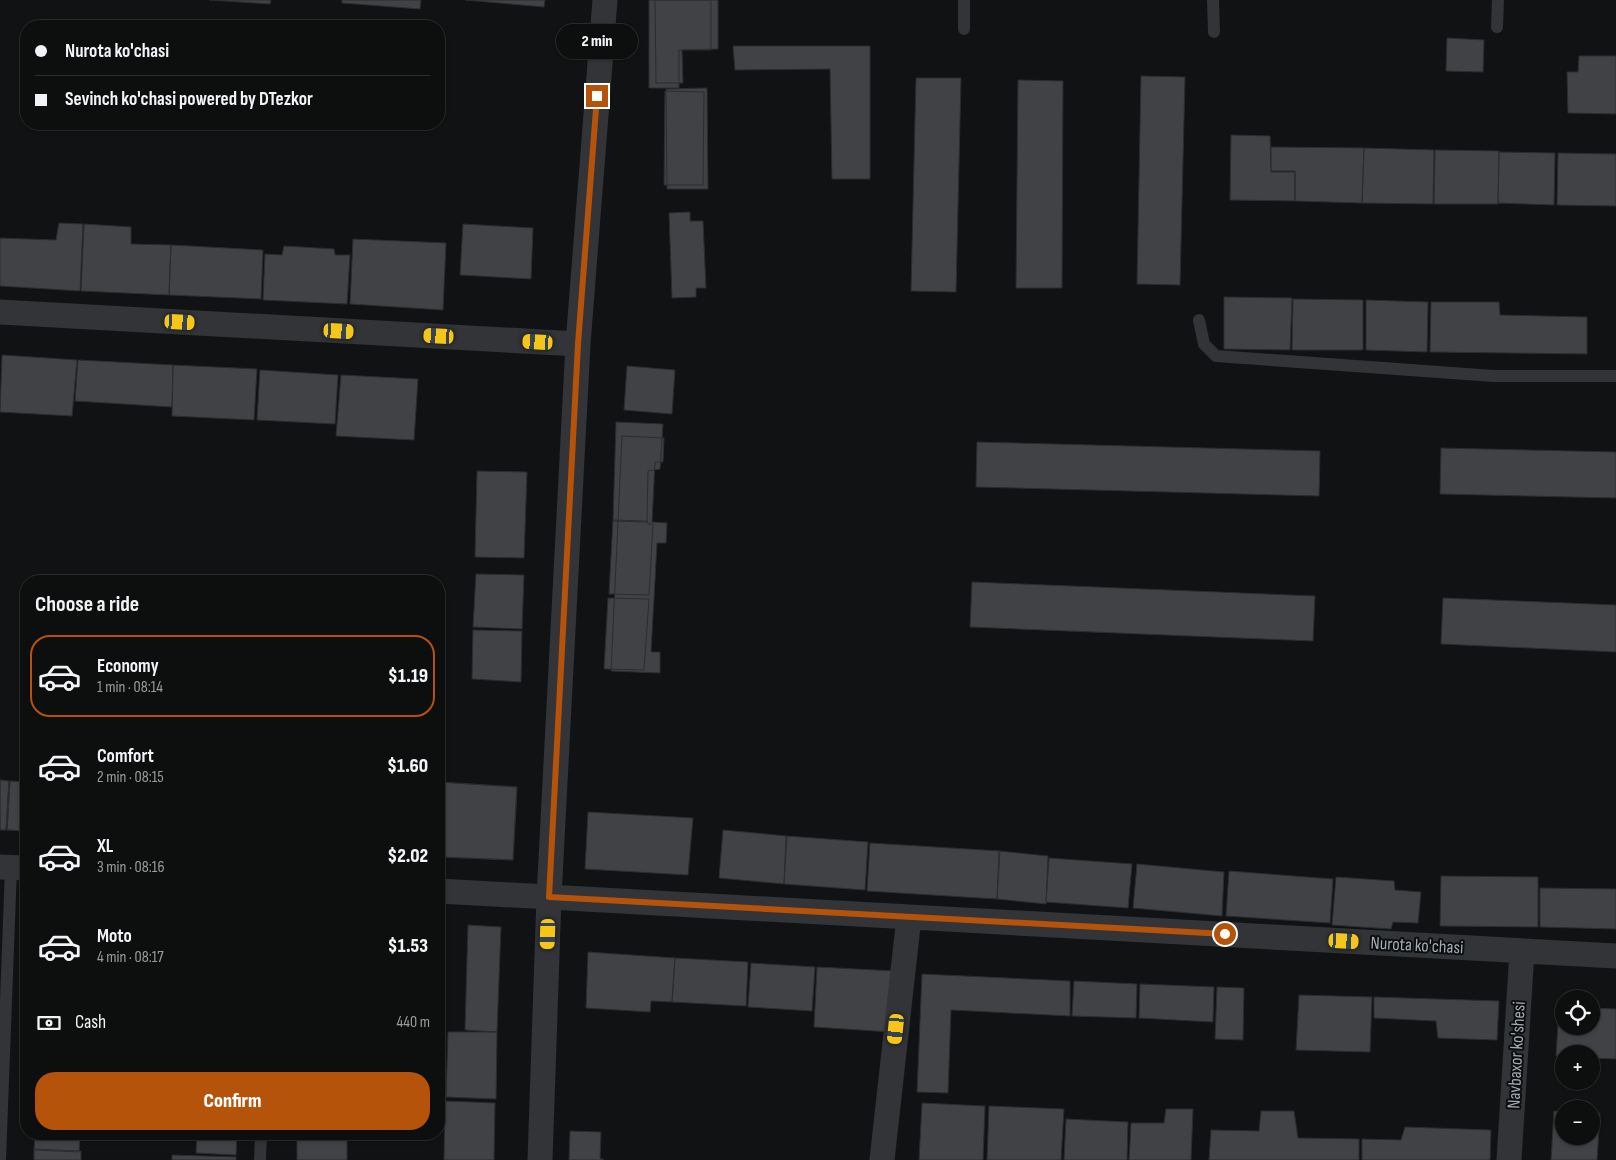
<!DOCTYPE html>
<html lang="en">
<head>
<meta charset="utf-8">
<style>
  :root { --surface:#0d0e0e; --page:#1b1c1c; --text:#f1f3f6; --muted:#9a9c9e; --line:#2d2e2e; --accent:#b45309 }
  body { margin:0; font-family:"Sofia Sans Condensed",sans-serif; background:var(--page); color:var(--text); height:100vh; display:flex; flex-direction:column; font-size:19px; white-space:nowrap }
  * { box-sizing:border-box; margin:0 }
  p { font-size:16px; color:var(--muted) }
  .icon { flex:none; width:28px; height:28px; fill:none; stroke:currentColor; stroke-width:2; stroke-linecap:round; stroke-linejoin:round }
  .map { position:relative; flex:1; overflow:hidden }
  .side { position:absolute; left:20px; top:575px; width:425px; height:565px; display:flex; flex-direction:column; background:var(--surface); border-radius:20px; box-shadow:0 1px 4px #0004,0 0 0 1px var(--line) }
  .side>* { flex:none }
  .guide { position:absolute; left:20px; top:20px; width:425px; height:110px; border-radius:20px; box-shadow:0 1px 4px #0004,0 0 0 1px var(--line); display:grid; align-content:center; height:110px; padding:0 15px; background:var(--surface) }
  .tools { position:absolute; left:1555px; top:990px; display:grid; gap:10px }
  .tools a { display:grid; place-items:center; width:45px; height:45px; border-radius:50%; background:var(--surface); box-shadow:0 1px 4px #0004,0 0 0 1px var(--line); font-size:25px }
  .end { position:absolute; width:22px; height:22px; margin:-11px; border:6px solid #b45309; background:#fff; box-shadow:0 0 0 2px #fff }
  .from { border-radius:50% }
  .bubble { position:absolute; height:35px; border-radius:18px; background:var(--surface); box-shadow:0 1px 4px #0004,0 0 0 1px var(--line); font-size:16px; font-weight:800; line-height:35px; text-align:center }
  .car { position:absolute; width:15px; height:30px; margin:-15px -8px; border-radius:6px; box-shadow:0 0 4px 1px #0007; background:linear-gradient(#f5c518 24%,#345 0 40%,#f5c518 0 76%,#345 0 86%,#f5c518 0) }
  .guide b { display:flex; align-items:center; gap:18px; height:48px; font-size:19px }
  .guide b+b { border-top:1px solid var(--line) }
  .guide i { width:12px; height:12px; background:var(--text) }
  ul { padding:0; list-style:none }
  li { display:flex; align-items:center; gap:15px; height:82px; margin:0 10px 8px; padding:0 5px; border:2px solid transparent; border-radius:20px }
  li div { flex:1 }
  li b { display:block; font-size:19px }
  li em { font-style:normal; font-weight:800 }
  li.on { border-color:var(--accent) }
  li>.icon { width:45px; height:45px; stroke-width:1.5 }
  h2 { padding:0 15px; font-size:22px; line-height:60px }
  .pay { display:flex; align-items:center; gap:12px; height:55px; padding:0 15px; font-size:19px }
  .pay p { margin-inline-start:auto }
  .cta { display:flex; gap:10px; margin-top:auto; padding:10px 15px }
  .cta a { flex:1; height:58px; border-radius:20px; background:var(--accent); color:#fff; font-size:20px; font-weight:800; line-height:58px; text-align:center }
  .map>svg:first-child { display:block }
  .building { fill:#404246; stroke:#2b2c2f }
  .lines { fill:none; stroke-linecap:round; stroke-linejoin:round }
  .lane { stroke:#323438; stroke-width:12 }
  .street { stroke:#323438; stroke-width:25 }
  .route { stroke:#b45309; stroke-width:6 }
  .labels { text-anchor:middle; stroke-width:4; stroke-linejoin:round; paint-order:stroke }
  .street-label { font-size:18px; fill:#a3abb3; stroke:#0c0d0e }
</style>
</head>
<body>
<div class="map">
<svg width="1616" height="1160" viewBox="0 0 1616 1160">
  <rect width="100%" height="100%" fill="#111213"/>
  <path class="building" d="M 209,0 L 271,0 L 270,4 Z
    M 342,0 L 421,0 L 420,9 L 342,3 Z
    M 465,0 L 545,0 L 544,7 Z
    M 649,0 L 711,0 L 711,50 L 679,50 L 679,88 L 649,88 Z
    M 655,0 L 718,0 L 718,49 L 682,50 L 683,83 L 656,83 Z
    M 1447,38 L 1484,40 L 1483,72 L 1446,71 Z
    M 733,46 L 870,46 L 870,179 L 832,179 L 830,69 L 735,70 Z
    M 1579,56 L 1616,56 L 1616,114 L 1568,113 L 1567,72 L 1578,72 Z
    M 1141,76 L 1185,77 L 1180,285 L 1137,284 Z
    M 916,78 L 961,78 L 956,292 L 911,291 Z
    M 1018,80 L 1063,81 L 1062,288 L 1016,288 Z
    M 707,88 L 708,189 L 667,189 L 666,89 Z
    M 665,91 L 704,92 L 703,185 L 664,185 Z
    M 1231,135 L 1270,136 L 1271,172 L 1295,172 L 1295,201 L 1230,200 Z
    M 1271,147 L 1364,148 L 1362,203 L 1295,201 L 1295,171 L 1271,171 Z
    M 1364,148 L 1434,150 L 1433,204 L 1362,203 Z
    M 1435,150 L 1499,151 L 1498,204 L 1434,204 Z
    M 1499,152 L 1555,153 L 1554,205 L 1498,203 Z
    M 1558,153 L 1616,154 L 1616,206 L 1557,205 Z
    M 690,212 L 690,221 L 703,221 L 706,288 L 696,288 L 696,297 L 672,298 L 669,213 Z
    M 59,223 L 83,224 L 80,291 L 0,286 L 0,238 L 56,240 Z
    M 84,224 L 131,227 L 131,244 L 171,245 L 169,295 L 81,291 Z
    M 463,224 L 533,228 L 531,279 L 460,275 Z
    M 353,239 L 446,243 L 443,310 L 350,304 Z
    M 171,245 L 263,250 L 261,299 L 169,295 Z
    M 284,246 L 334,249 L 335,255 L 350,255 L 347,304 L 263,300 L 265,254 L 282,255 Z
    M 1224,297 L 1292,298 L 1290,350 L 1224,349 Z
    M 1293,299 L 1363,300 L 1363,350 L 1292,350 Z
    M 1366,300 L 1428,302 L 1427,352 L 1366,350 Z
    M 1431,302 L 1499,302 L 1500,315 L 1587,317 L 1587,354 L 1430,352 Z
    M 2,355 L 77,360 L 72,416 L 0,412 Z
    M 78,360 L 173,365 L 172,407 L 75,401 Z
    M 173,365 L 257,369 L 254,420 L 172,416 Z
    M 627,366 L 675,370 L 672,414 L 624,410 Z
    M 260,370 L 338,375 L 335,424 L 257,420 Z
    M 341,375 L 418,379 L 414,440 L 336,436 Z
    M 616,422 L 663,424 L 660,469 L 648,471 L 647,522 L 613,521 Z
    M 622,436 L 664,438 L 663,462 L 655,462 L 652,522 L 667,523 L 666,543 L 657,543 L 651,652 L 660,652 L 660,673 L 611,671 Z
    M 977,442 L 1320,451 L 1319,496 L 976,487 Z
    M 1441,448 L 1616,452 L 1616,498 L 1440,494 Z
    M 477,471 L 527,472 L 524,558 L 475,557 Z
    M 613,520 L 647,521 L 648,524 L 653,524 L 649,595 L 609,594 Z
    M 476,574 L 524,575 L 522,629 L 473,627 Z
    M 972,582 L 1315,596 L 1313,641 L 970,627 Z
    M 608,598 L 649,599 L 644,670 L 604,669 Z
    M 1443,598 L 1616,605 L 1616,652 L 1441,644 Z
    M 473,630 L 522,631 L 521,682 L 472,679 Z
    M 0,780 L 9,781 L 6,830 L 0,830 Z
    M 0,780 L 9,781 L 6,830 L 0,830 Z
    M 10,781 L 26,782 L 26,831 L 7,830 Z
    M 10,781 L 26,782 L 26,831 L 7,830 Z
    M 439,782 L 517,787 L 513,860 L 439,857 Z
    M 439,782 L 517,787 L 513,860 L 439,857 Z
    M 588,812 L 693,818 L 688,875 L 585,869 Z
    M 723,830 L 787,836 L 784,884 L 719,878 Z
    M 786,836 L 868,842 L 865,890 L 784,884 Z
    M 870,843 L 1000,851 L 997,899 L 867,891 Z
    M 999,851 L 1048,856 L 1046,904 L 997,899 Z
    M 1049,858 L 1132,864 L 1128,908 L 1046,902 Z
    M 1137,864 L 1224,872 L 1222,916 L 1133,908 Z
    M 1229,871 L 1333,879 L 1330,923 L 1226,916 Z
    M 1441,876 L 1538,877 L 1538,927 L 1440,926 Z
    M 1336,877 L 1394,881 L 1395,890 L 1421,892 L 1418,923 L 1393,922 L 1391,929 L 1332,925 Z
    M 1540,888 L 1616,889 L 1616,929 L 1540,927 Z
    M 468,925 L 501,927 L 497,1032 L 465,1030 Z
    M 588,952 L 675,958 L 672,1002 L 651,1001 L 650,1012 L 586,1008 Z
    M 675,958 L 748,962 L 746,1006 L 672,1002 Z
    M 751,963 L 815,967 L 812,1011 L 748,1007 Z
    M 817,967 L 895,971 L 891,1032 L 814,1027 Z
    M 922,974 L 1070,981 L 1070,1016 L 951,1010 L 948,1093 L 917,1092 Z
    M 1074,981 L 1137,984 L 1136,1018 L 1072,1016 Z
    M 1140,984 L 1214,987 L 1213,1022 L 1139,1018 Z
    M 1217,987 L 1244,988 L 1243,1040 L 1215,1039 Z
    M 1299,995 L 1372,997 L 1370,1052 L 1296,1050 Z
    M 1374,997 L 1499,1001 L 1497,1040 L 1438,1038 L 1436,1021 L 1374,1018 Z
    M 1559,1007 L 1564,1007 L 1564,1026 L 1591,1026 L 1591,1008 L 1616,1009 L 1616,1059 L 1591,1058 L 1591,1054 L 1564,1054 L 1564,1057 L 1556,1056 Z
    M 448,1032 L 497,1032 L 496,1099 L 446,1097 Z
    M 445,1101 L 495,1103 L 494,1160 L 444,1160 Z
    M 922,1103 L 985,1106 L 983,1160 L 919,1160 Z
    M 989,1106 L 1064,1109 L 1061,1160 L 987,1160 Z
    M 1166,1109 L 1193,1109 L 1191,1160 L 1129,1160 L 1131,1123 L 1164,1123 Z
    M 1261,1111 L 1294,1111 L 1298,1138 L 1359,1139 L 1359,1160 L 1209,1160 L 1211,1130 L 1259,1131 Z
    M 1554,1111 L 1564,1112 L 1564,1136 L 1591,1136 L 1591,1113 L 1600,1114 L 1597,1160 L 1551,1160 Z
    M 1066,1119 L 1128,1122 L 1127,1160 L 1064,1160 Z
    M 1405,1127 L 1491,1130 L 1490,1160 L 1362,1160 L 1362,1139 L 1401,1140 Z
    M 570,1131 L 601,1132 L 600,1158 L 604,1160 L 569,1160 Z
    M 35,1134 L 80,1134 L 79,1152 L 34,1150 Z
    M 197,1134 L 237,1134 L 236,1155 L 196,1153 Z
    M 297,1134 L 347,1134 L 347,1160 L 297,1160 Z
    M 34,1149 L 81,1151 L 81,1160 L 34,1160 Z
    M 172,1155 L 236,1157 L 236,1160 L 172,1160 Z"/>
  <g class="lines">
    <path class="lane" d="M 964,0 L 964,29
      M 1213,0 L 1214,32
      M 1497,27 L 1498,0
      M 1199,320 L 1204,344 L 1216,356 L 1494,376 L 1616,376
      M 0,1160 L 11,868
      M 260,1160 L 261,1134"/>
    <path class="street" d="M 0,312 L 578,344
      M 0,867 L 26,868
      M 439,891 L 1616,956
      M 540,1160 L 549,897 L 578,344 L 605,0
      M 882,1160 L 909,917
      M 1509,1160 L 1522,951"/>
  </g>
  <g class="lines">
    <path class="route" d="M 597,96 L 578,344 L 549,897 L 1225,934"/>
  </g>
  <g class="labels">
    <g class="street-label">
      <text transform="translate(1417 945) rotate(3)" y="6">Nurota ko'chasi</text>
      <text transform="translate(1516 1055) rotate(-87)" y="6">Navbaxor ko'shesi</text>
    </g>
  </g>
</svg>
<div class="tools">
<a><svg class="icon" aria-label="locate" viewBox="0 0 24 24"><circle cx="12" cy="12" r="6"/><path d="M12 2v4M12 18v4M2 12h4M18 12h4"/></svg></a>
<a>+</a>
<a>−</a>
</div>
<i class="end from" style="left:1225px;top:934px"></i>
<i class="end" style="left:597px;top:96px"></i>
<div class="bubble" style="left:556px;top:24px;width:82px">2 min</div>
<i class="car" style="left:180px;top:322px;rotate:93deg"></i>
<i class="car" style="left:339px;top:331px;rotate:93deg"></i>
<i class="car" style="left:439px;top:336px;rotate:273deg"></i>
<i class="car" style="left:538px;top:342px;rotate:273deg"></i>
<i class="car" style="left:548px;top:934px;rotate:182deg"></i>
<i class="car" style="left:1344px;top:941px;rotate:93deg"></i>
<i class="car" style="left:896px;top:1029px;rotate:186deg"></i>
<div class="guide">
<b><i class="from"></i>Nurota ko'chasi</b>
<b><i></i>Sevinch ko'chasi powered by DTezkor</b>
</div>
<section class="side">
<h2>Choose a ride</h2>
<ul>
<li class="on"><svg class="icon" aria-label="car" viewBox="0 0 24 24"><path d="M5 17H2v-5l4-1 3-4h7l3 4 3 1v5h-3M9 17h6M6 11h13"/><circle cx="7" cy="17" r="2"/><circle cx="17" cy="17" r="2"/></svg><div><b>Economy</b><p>1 min · 08:14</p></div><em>$1.19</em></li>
<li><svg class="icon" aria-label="car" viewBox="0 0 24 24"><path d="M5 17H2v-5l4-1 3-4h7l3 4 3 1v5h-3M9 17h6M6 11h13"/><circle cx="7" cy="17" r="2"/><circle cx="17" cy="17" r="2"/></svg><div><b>Comfort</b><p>2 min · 08:15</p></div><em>$1.60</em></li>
<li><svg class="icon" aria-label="car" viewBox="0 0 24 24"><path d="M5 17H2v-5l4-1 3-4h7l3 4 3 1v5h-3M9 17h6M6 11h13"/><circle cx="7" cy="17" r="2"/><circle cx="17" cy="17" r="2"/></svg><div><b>XL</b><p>3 min · 08:16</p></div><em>$2.02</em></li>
<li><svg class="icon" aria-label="car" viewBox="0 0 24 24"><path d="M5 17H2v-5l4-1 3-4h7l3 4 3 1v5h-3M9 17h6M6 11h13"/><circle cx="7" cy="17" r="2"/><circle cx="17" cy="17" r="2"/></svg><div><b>Moto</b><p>4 min · 08:17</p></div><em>$1.53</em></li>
</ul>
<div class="pay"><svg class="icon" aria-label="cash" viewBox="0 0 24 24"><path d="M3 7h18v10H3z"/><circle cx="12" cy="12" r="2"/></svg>Cash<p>440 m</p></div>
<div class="cta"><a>Confirm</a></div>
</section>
</div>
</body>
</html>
